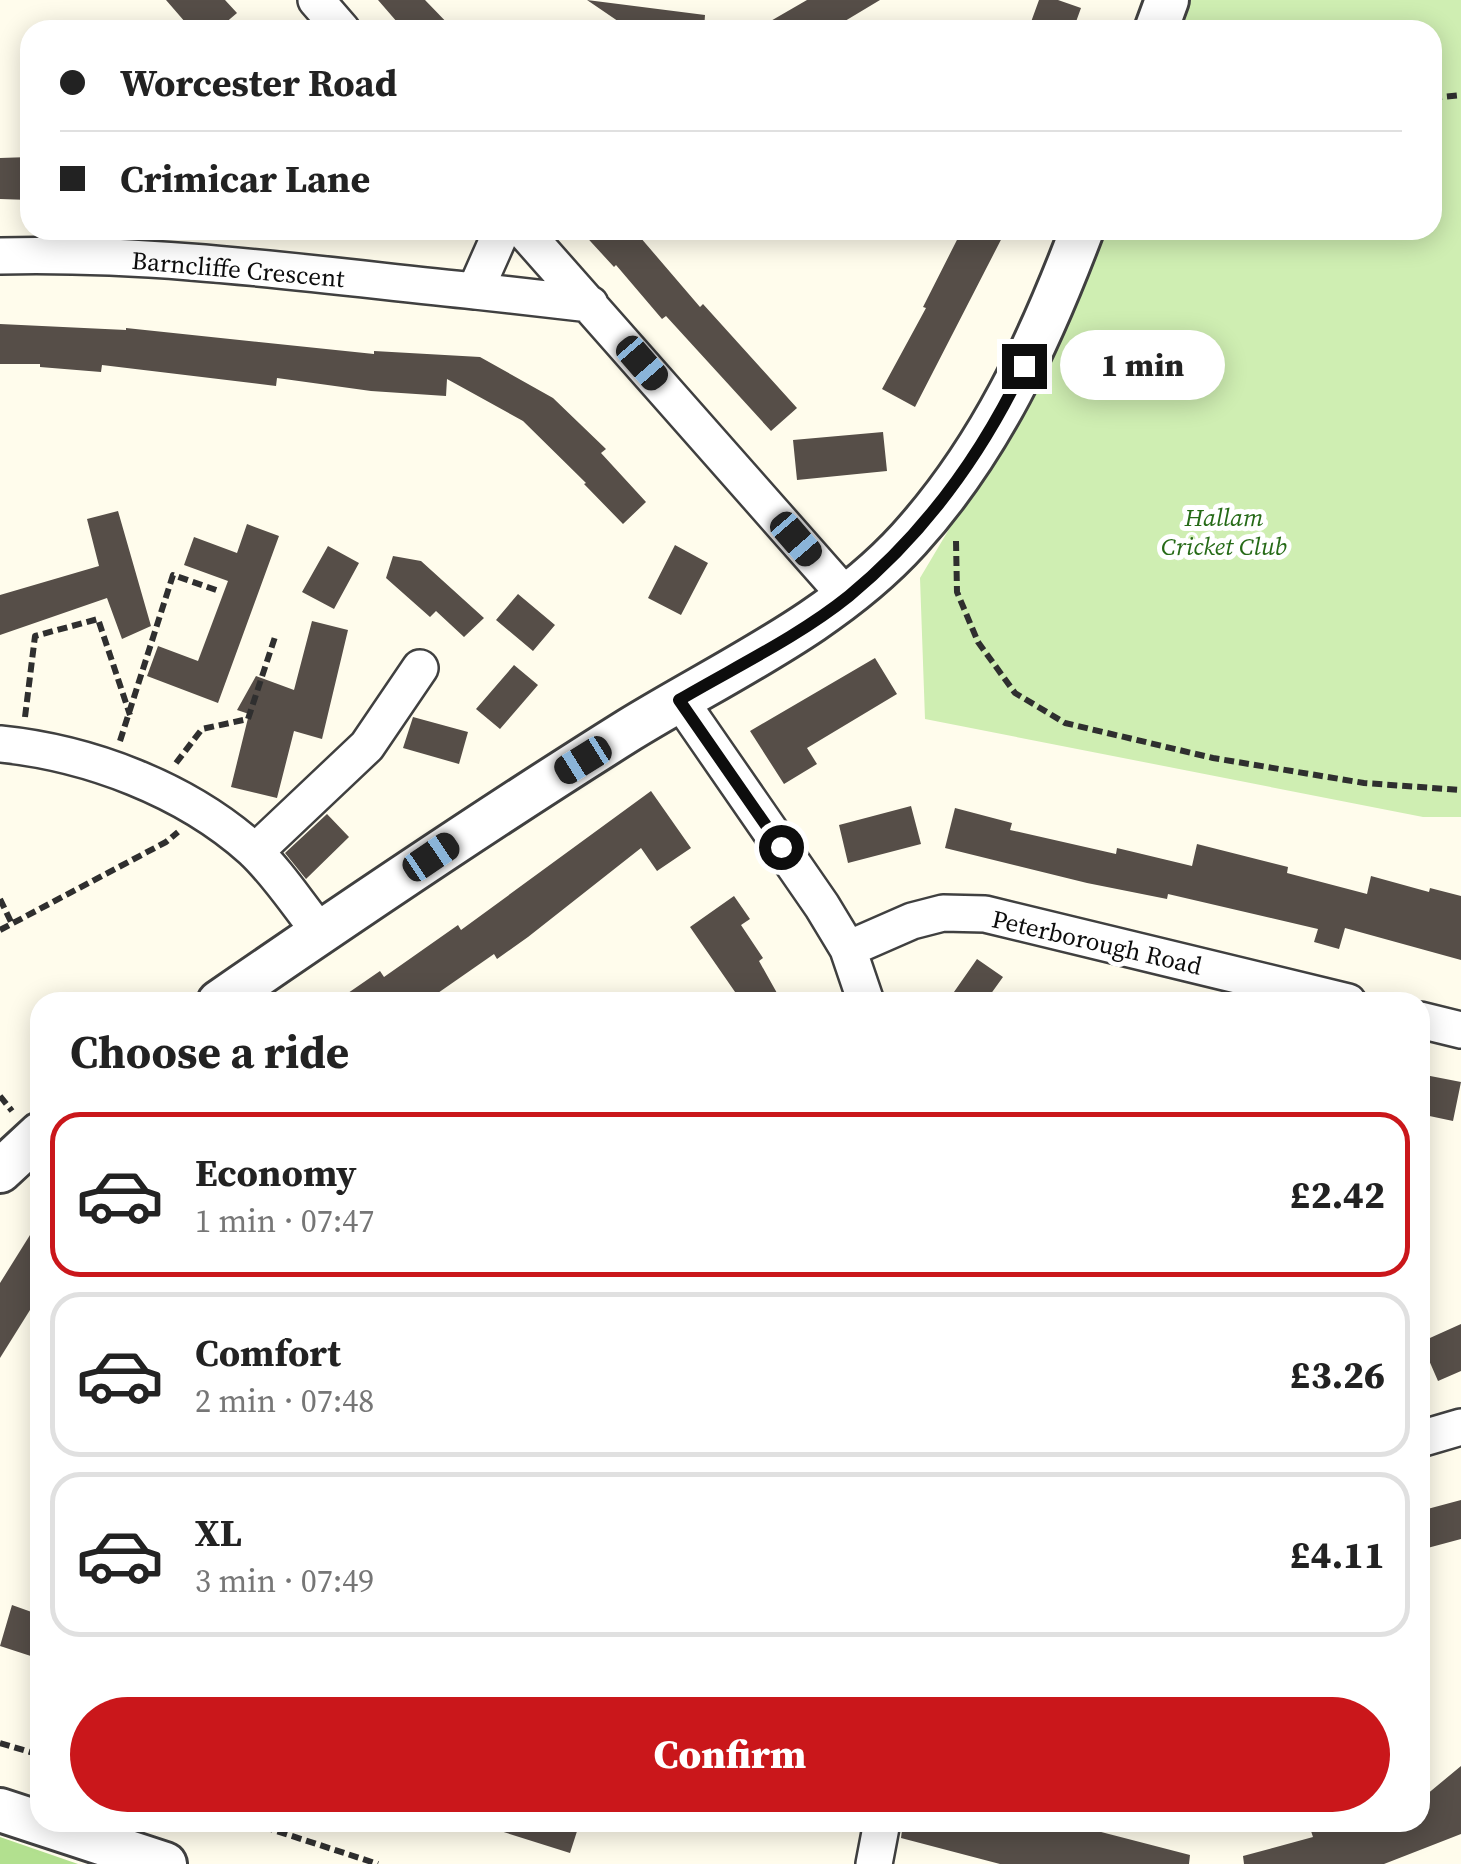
<!DOCTYPE html>
<html lang="en">
<head>
<meta charset="utf-8">
<style>
  :root { --surface:#fff; --page:#f6f6f6; --text:#222; --muted:#767676; --line:#e0e0e0; --accent:#ca171b }
  body { margin:0; font-family:"Source Serif 4",serif; background:var(--page); color:var(--text); height:100vh; display:flex; flex-direction:column; font-size:38px; white-space:nowrap }
  * { box-sizing:border-box; margin:0 }
  p { font-size:32px; color:var(--muted) }
  .icon { flex:none; width:55px; height:55px; fill:none; stroke:currentColor; stroke-width:2; stroke-linecap:round; stroke-linejoin:round }
  .map { position:relative; flex:1; overflow:hidden }
  .details { position:absolute; left:30px; top:992px; width:1400px; height:840px; display:flex; flex-direction:column; background:var(--surface); border-radius:30px; box-shadow:0 5px 25px #0003 }
  .details>* { flex:none }
  .guide { position:absolute; left:20px; top:20px; width:1422px; height:220px; border-radius:30px; box-shadow:0 5px 25px #0003; display:grid; align-content:center; height:220px; padding:0 40px; background:var(--surface) }
  .end { position:absolute; width:45px; height:45px; margin:-22px; border:12px solid #0d0d0d; background:#fff; box-shadow:0 0 0 5px #fff }
  .from { border-radius:50% }
  .bubble { position:absolute; height:70px; border-radius:35px; background:var(--surface); box-shadow:0 5px 25px #0003; font-size:32px; font-weight:800; line-height:70px; text-align:center }
  .car { position:absolute; width:30px; height:60px; margin:-30px -15px; border-radius:12px; box-shadow:0 0 8px 2px #0007; background:linear-gradient(#222 24%,#8ab4d8 0 40%,#222 0 76%,#8ab4d8 0 86%,#222 0) }
  .guide b { display:flex; align-items:center; gap:35px; height:95px; font-size:38px }
  .guide b+b { border-top:2px solid var(--line) }
  .guide i { width:25px; height:25px; background:var(--text) }
  ul { padding:0; list-style:none }
  li { display:flex; align-items:center; gap:30px; height:165px; margin:0 20px 15px; padding:0 20px; border:5px solid var(--line); border-radius:30px }
  li div { flex:1 }
  li b { display:block; font-size:38px }
  li em { font-style:normal; font-weight:800 }
  li.selected { border-color:var(--accent) }
  li>.icon { width:90px; height:90px; stroke-width:1.5 }
  h2 { padding:0 40px; font-size:45px; line-height:120px }
  .primary-button { display:flex; gap:20px; margin-top:auto; padding:20px 40px }
  .primary-button a { flex:1; height:115px; border-radius:60px; background:var(--accent); color:#fff; font-size:40px; font-weight:800; line-height:115px; text-align:center }
  .map>svg:first-child { display:block }
  .green { fill:#cfeeb2 }
  .forest { fill:#b2e08f }
  .building { fill:#564e48 }
  .lines { fill:none; stroke-linecap:round; stroke-linejoin:round }
  .minor-casing { stroke:#404040; stroke-width:40 }
  .tertiary-casing { stroke:#404040; stroke-width:48 }
  .path { stroke:#2f2f2f; stroke-width:6; stroke-dasharray:10 5; stroke-linecap:butt }
  .minor { stroke:#fff; stroke-width:35 }
  .tertiary { stroke:#fff; stroke-width:42 }
  .route { stroke:#0d0d0d; stroke-width:12 }
  .labels { text-anchor:middle; stroke-width:10; stroke-linejoin:round; paint-order:stroke }
  .street-label { font-size:25px; fill:#0d0d0d; stroke:#fff }
  .park-label { font-size:25px; font-style:italic; fill:#266a17; stroke:#fff }
</style>
</head>
<body>
<div class="map">
<svg width="1461" height="1864" viewBox="0 0 1461 1864">
  <rect width="100%" height="100%" fill="#fffcec"/>
  <path class="green" d="M 1187,0 L 1461,0 L 1461,817 L 1423,817 L 925,719 L 920,578 L 1055,351 L 1100,230 L 1432,230 L 1432,30 L 1175,30 Z"/>
  <path class="forest" d="M 0,1837 L 78,1864 L 0,1864 Z"/>
  <path class="building" d="M 166,0 L 225,0 L 237,13 L 217,30 L 192,30 Z
    M 378,0 L 425,0 L 454,30 L 404,30 Z
    M 587,0 L 705,15 L 704,30 L 631,30 Z
    M 807,0 L 880,0 L 830,30 L 755,30 Z
    M 1039,0 L 1058,0 L 1081,8 L 1073,30 L 1054,30 L 1031,22 Z
    M 30,157 L 30,200 L 0,199 L 0,158 Z
    M 580,230 L 634,230 L 700,307 L 703,304 L 797,408 L 771,431 L 666,316 L 662,319 L 616,265 L 614,267 Z
    M 962,230 L 1006,230 L 915,407 L 882,389 L 926,308 L 923,307 Z
    M 0,324 L 126,330 L 126,328 L 374,354 L 374,351 L 480,357 L 553,398 L 606,449 L 601,453 L 646,502 L 623,524 L 584,484 L 586,483 L 523,421 L 447,379 L 446,396 L 371,391 L 277,378 L 276,386 L 102,365 L 101,372 L 40,367 L 40,364 L 0,364 Z
    M 883,432 L 887,471 L 797,480 L 793,440 Z
    M 118,511 L 151,626 L 122,639 L 107,598 L 0,635 L 0,595 L 99,566 L 87,519 Z
    M 247,524 L 279,536 L 218,703 L 147,676 L 158,646 L 198,661 L 228,581 L 184,565 L 194,537 L 237,553 Z
    M 675,545 L 708,563 L 681,615 L 648,598 Z
    M 328,546 L 359,563 L 334,609 L 302,592 Z
    M 393,556 L 421,561 L 484,618 L 464,637 L 436,611 L 430,617 L 386,578 Z
    M 518,594 L 555,625 L 533,651 L 496,620 Z
    M 312,621 L 348,630 L 322,739 L 294,731 L 277,798 L 231,787 L 249,714 L 237,710 L 256,676 L 294,690 Z
    M 875,658 L 897,694 L 807,748 L 817,764 L 784,784 L 750,731 Z
    M 514,665 L 538,685 L 500,729 L 476,709 Z
    M 413,717 L 468,732 L 459,764 L 403,748 Z
    M 651,791 L 691,848 L 657,871 L 641,848 L 528,937 L 497,959 L 494,954 L 425,1002 L 335,1002 L 380,971 L 384,977 L 458,925 L 461,930 Z
    M 911,806 L 921,844 L 848,863 L 839,825 Z
    M 955,808 L 1012,823 L 1010,830 L 1116,854 L 1117,848 L 1192,866 L 1197,844 L 1288,867 L 1287,873 L 1367,894 L 1371,876 L 1429,892 L 1430,888 L 1461,896 L 1461,960 L 1345,928 L 1339,949 L 1314,942 L 1318,929 L 1168,894 L 1167,899 L 1087,883 L 945,848 Z
    M 327,814 L 349,837 L 306,879 L 285,853 Z
    M 734,896 L 750,919 L 741,925 L 763,958 L 759,961 L 782,1002 L 742,1002 L 690,927 Z
    M 977,959 L 1003,977 L 985,1002 L 947,1002 Z
    M 1420,1074 L 1461,1082 L 1453,1121 L 1420,1114 Z
    M 40,1219 L 40,1294 L 0,1358 L 0,1283 Z
    M 1461,1324 L 1461,1371 L 1438,1381 L 1421,1342 Z
    M 1461,1500 L 1461,1539 L 1420,1550 L 1420,1511 Z
    M 12,1605 L 40,1615 L 40,1659 L 0,1646 Z
    M 1461,1766 L 1461,1834 L 1384,1864 L 1244,1864 L 1243,1856 L 1313,1837 L 1310,1828 L 1324,1822 L 1420,1822 L 1420,1800 Z
    M 492,1822 L 580,1822 L 570,1853 L 491,1828 Z
    M 903,1822 L 1079,1822 L 1078,1826 L 1190,1855 L 1189,1864 L 1000,1864 L 901,1838 Z"/>
  <g class="lines">
    <defs>
      <path id="minor" d="M 316,0 L 342,30
        M 523,230 L 847,597
        M 0,256 C 159,252 318,275 475,291 L 502,230
        M 475,291 L 590,304
        M 679,699 L 822,906 L 848,949 L 866,1002
        M 0,744 C 89,753 185,789 252,849 C 278,873 298,905 320,932
        M 255,852 L 367,746 L 420,668
        M 848,949 L 912,921 L 943,913 L 985,914 L 1348,1002
        M 1420,1020 L 1461,1030
        M 1420,1439 L 1461,1427
        M 874,1864 L 882,1822"/>
      <path id="tertiary" d="M 1156,30 L 1167,0
        M 219,1002 C 354,909 490,817 629,730 C 725,671 833,623 909,539 C 990,450 1040,341 1082,230
        M 0,1171 L 40,1134
        M 0,1810 L 165,1864"/>
    </defs>
    <use href="#minor" class="minor-casing"/>
    <use href="#tertiary" class="tertiary-casing"/>
    <path class="path" d="M 1432,98 L 1461,95
      M 956,541 L 957,592 L 978,642 L 1015,693 L 1065,723 L 1213,758 L 1364,783 L 1461,790
      M 25,717 L 35,636 L 98,619 L 130,715
      M 120,741 L 173,575 L 219,591
      M 176,763 L 202,729 L 248,719 L 276,634
      M 0,899 L 12,924
      M 0,930 L 166,842 L 178,832
      M 0,1096 L 12,1111
      M 0,1743 L 40,1755
      M 249,1822 L 378,1864"/>
    <use href="#minor" class="minor"/>
    <use href="#tertiary" class="tertiary"/>
  </g>
  <g class="lines">
    <path class="route" d="M 781,847 L 679,700 C 735,667 798,637 849,596 C 924,534 982,454 1024,366"/>
  </g>
  <g class="labels">
    <g class="street-label">
      <text transform="translate(238 269) rotate(5)" y="9">Barncliffe Crescent</text>
      <text transform="translate(1097 942) rotate(13)" y="9">Peterborough Road</text>
    </g>
    <g class="park-label">
      <text x="1224" y="526">Hallam<tspan x="1224" dy="29">Cricket Club</tspan></text>
    </g>
  </g>
</svg>
<i class="end from" style="left:781px;top:847px"></i>
<i class="end" style="left:1024px;top:366px"></i>
<div class="bubble" style="left:1060px;top:330px;width:165px">1 min</div>
<i class="car" style="left:642px;top:363px;rotate:139deg"></i>
<i class="car" style="left:796px;top:539px;rotate:139deg"></i>
<i class="car" style="left:583px;top:760px;rotate:238deg"></i>
<i class="car" style="left:431px;top:857px;rotate:56deg"></i>
<div class="guide">
<b><i class="from"></i>Worcester Road</b>
<b><i></i>Crimicar Lane</b>
</div>
<section class="details">
<h2>Choose a ride</h2>
<ul>
<li class="selected"><svg class="icon" aria-label="car" viewBox="0 0 24 24"><path d="M5 17H2v-5l4-1 3-4h7l3 4 3 1v5h-3M9 17h6M6 11h13"/><circle cx="7" cy="17" r="2"/><circle cx="17" cy="17" r="2"/></svg><div><b>Economy</b><p>1 min · 07:47</p></div><em>£2.42</em></li>
<li><svg class="icon" aria-label="car" viewBox="0 0 24 24"><path d="M5 17H2v-5l4-1 3-4h7l3 4 3 1v5h-3M9 17h6M6 11h13"/><circle cx="7" cy="17" r="2"/><circle cx="17" cy="17" r="2"/></svg><div><b>Comfort</b><p>2 min · 07:48</p></div><em>£3.26</em></li>
<li><svg class="icon" aria-label="car" viewBox="0 0 24 24"><path d="M5 17H2v-5l4-1 3-4h7l3 4 3 1v5h-3M9 17h6M6 11h13"/><circle cx="7" cy="17" r="2"/><circle cx="17" cy="17" r="2"/></svg><div><b>XL</b><p>3 min · 07:49</p></div><em>£4.11</em></li>
</ul>
<div class="primary-button"><a>Confirm</a></div>
</section>
</div>
</body>
</html>
